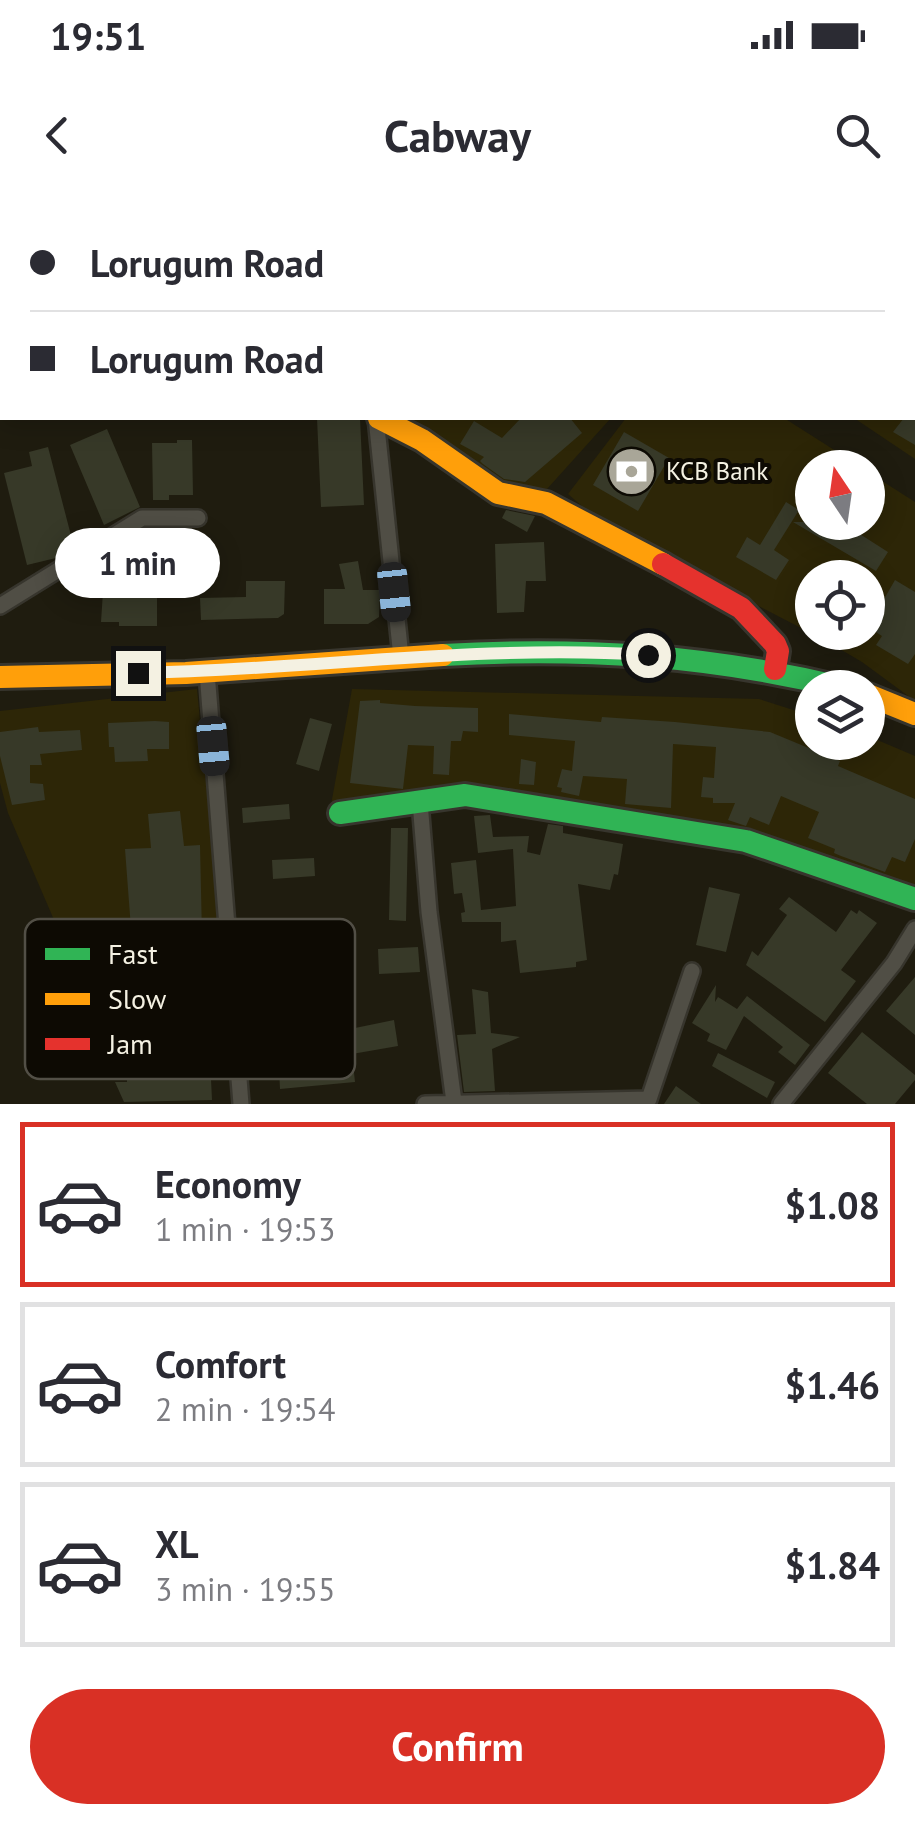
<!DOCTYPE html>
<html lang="en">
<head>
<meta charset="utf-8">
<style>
  :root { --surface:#fff; --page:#f2f2f3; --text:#2b2b33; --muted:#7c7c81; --line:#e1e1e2; --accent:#d93025 }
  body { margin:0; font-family:"PT Sans",sans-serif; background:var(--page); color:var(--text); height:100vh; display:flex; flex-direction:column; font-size:38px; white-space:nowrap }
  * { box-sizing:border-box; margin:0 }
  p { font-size:32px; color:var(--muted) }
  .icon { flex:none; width:55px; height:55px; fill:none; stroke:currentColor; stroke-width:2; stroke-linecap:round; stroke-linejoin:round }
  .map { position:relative; height:904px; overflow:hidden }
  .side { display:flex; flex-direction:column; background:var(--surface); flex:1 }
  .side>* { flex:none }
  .guide { position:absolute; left:0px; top:0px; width:915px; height:220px; box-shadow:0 5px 25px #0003; display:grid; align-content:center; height:220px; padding:0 30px; background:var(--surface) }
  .needle { width:65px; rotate:347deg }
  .controls { position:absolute; left:795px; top:250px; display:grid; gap:20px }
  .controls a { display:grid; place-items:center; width:90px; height:90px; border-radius:50%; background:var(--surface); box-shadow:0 5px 25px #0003; font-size:50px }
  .end { position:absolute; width:45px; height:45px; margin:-22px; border:12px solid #f4f1e2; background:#111; box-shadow:0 0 0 5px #111 }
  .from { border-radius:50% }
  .bubble { position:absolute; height:70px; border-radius:35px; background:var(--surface); box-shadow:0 5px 25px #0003; font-size:32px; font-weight:800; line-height:70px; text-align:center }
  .car { position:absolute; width:30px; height:60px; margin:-30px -15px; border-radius:12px; box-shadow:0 0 8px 2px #0007; background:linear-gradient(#222 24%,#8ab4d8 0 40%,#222 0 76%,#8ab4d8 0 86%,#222 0) }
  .guide b { display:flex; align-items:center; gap:35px; height:95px; font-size:38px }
  .guide b+b { border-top:2px solid var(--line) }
  .guide i { width:25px; height:25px; background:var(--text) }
  ul { padding:18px 0 0; list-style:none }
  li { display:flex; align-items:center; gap:30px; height:165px; margin:0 20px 15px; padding:0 10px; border:5px solid var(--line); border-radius:0px }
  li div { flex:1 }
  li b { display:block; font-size:38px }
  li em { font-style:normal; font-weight:800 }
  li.selected { border-color:var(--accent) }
  li>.icon { width:90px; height:90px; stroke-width:1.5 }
  .cta { display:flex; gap:20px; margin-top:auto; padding:20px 30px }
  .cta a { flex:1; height:115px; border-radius:60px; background:var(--accent); color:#fff; font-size:40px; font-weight:800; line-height:115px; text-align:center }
  .status { display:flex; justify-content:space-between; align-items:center; height:70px; padding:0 50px; background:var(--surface); direction:ltr }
  .status svg { height:28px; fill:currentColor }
  header { display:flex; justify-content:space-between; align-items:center; height:130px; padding:0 30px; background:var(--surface); font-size:45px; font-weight:800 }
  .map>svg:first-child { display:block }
  .built { fill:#2d2607; fill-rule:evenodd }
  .building { fill:#373928 }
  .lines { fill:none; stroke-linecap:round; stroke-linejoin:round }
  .street-casing { stroke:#37352d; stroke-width:20 }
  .fast-casing { stroke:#37352d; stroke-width:28 }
  .slow-casing { stroke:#37352d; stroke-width:28 }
  .jam-casing { stroke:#37352d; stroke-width:28 }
  .street { stroke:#504e45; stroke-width:15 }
  .fast { stroke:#30b455; stroke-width:22 }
  .slow { stroke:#ff9f0a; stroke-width:22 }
  .jam { stroke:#e5322d; stroke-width:22 }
  .route { stroke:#f4f1e2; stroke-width:12 }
  .labels { text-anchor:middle; stroke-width:8; stroke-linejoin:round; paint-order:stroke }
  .poi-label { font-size:25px; fill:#f4f1e2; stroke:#0d0a03; text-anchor:start }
  .key { fill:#0d0a03; stroke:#524f46; stroke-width:2.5 }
  .key-label { font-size:28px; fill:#f4f1e2 }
</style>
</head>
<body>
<div class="status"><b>19:51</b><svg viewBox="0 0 49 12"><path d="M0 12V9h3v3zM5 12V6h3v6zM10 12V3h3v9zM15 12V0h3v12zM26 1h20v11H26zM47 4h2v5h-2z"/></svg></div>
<header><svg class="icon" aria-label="back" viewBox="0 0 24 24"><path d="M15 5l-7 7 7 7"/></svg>Cabway<svg class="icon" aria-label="search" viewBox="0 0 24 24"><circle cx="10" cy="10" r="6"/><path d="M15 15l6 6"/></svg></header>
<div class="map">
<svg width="915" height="904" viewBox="0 0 915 904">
  <rect width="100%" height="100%" fill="#1f1c0f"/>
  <path class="built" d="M 330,0 L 717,0 L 329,2 Z
    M 913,61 L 915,61 L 915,259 L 854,218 L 912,218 Z
    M 400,218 L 611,218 L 547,289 L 496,286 Z
    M 626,218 L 784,218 L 861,267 L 812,268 L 812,322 L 868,322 L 868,272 L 915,302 L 915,501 L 862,462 L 828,442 L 606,327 L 568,294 ZM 812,378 L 868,378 L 868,432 L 812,432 Z
    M 197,489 L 223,762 L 79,778 L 8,613 L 0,583 L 0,511 Z
    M 352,489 L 759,499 L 812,516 L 812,542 L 868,542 L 868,536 L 915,556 L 915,690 L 469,588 L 331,605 Z"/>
  <path class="building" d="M 915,217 L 915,245 L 893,232 L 904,218 Z
    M 317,218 L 360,218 L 364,305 L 321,307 Z
    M 521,218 L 570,218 L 582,233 L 525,282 L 504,279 L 483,264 L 480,261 L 484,257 L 460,244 L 474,221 L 502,238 Z
    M 107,229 L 140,307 L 104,325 L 70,245 Z
    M 624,232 L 669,258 L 638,311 L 593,285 Z
    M 177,240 L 192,240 L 193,295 L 169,295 L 169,300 L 153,300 L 152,243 L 177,243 Z
    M 48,247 L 74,347 L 56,358 L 27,365 L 4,273 L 32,266 L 29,252 Z
    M 786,302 L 799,310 L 774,350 L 789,360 L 776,380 L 736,357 L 747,337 L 760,345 Z
    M 506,310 L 535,316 L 527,332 L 502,318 Z
    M 793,322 L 841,322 L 888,352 L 876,371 Z
    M 544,342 L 546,381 L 526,381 L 524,412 L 497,413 L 495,344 Z
    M 118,353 L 157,353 L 157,426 L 119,426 L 119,422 L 101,422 L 105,361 L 121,363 Z
    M 358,361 L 363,390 L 380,390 L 379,417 L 368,424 L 324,424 L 324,389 L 345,389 L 339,364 Z
    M 895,380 L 915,392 L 915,454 L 908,464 L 876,445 L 882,436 L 868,427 Z
    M 246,381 L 285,381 L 284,414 L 278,418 L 201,420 L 200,398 L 246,397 Z
    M 380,500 L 380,503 L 415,506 L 478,508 L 478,532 L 463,531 L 461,541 L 451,541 L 449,575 L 433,574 L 434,546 L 408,545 L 403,589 L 350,583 L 360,501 Z
    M 509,514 L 601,522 L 602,517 L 675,522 L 770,532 L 840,561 L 838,566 L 915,599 L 915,639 L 905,662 L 892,657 L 885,672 L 841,656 L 834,653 L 835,649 L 808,638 L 819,612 L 781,596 L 769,625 L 750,617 L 746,626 L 728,620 L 735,603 L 713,603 L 713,598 L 701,597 L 703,577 L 714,578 L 716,547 L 673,544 L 671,608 L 625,604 L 627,579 L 583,576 L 579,596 L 561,592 L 562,588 L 557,587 L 562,569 L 572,571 L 575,541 L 509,535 Z
    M 310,518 L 332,524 L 319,571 L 296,564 Z
    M 155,521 L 169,522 L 169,549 L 147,549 L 148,561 L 115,562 L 114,547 L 109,547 L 108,523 Z
    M 38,527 L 39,532 L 80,530 L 82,550 L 40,554 L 42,565 L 30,565 L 30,583 L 43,584 L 45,600 L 12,605 L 0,556 L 0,532 Z
    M 521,559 L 536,562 L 534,585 L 519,584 Z
    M 289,604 L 290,619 L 243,623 L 242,608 Z
    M 180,611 L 184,646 L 200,645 L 202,735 L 132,742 L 125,649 L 151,648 L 148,614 Z
    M 490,615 L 493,637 L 529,636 L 527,652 L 540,655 L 548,624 L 563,626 L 563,633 L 623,644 L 618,675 L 614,674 L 610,690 L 578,684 L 587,760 L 576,762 L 576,767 L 520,773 L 516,740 L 501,742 L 501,722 L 462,722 L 461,713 L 465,712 L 462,693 L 454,694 L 451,663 L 476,660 L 481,710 L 516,706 L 513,649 L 478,653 L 474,616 Z
    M 391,628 L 408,628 L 406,721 L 389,720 Z
    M 314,658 L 315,676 L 273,679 L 272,660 Z
    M 709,687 L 740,694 L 726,752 L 696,745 Z
    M 789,697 L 836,732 L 851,710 L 857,714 L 859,710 L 877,723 L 841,770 L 856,781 L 825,822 L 746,765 L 752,751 L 758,756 L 787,715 L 779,709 Z
    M 418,747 L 420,772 L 379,774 L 378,749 Z
    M 915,777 L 915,835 L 886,811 Z
    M 716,785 L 715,802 L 718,797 L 737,809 L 747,796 L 810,845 L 795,865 L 778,852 L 783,847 L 744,816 L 726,850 L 707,841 L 710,834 L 692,823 Z
    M 342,789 L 343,822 L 354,821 L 355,828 L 394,820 L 398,846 L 352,854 L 355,882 L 280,889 L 279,870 L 291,869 L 290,833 L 284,833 L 284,825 L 280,825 L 279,792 Z
    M 472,789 L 488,792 L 491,833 L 520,837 L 492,849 L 495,891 L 464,892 L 457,835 L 476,834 Z
    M 862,832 L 915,875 L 915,880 L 895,904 L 867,904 L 828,873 Z
    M 718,853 L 775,882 L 767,898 L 712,866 Z
    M 196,859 L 197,879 L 211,879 L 212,900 L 124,902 L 115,882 L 127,882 L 127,860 Z
    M 676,886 L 701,904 L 664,904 Z"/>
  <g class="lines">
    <defs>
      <path id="street" d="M 325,2 L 326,0
        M 723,2 L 723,0
        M 912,54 L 915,54
        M 0,129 L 2,131
        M 912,140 L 915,142
        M 376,218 L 401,457
        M 0,406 L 142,318 L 198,318
        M 207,472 L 241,904
        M 420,602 L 429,712 L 454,902
        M 425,904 L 649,899 L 692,771
        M 781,904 L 894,763 L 915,729"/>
      <path id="fast" d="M 443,455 C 582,447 709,455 844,488
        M 340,613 L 465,595 L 746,641 L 915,699"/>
      <path id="slow" d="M 379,218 L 422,240 L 498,293 L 546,303 L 663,364
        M 0,477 L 186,473 L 443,455
        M 868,495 L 915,514"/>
      <path id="jam" d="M 663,364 L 741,408 L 775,444 L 778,451 L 775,469"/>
    </defs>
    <use href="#street" class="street-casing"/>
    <use href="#fast" class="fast-casing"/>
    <use href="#slow" class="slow-casing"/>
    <use href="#jam" class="jam-casing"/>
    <use href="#street" class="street"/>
    <use href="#fast" class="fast"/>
    <use href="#slow" class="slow"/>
    <use href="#jam" class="jam"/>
  </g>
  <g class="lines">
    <path class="route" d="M 138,473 C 308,470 478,444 648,455"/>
  </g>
  <defs>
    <symbol id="bank-disc" viewBox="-11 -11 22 22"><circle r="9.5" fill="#a9a698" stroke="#0d0a03"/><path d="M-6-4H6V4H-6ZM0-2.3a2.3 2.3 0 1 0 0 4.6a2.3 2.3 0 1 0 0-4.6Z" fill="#fff"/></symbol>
  </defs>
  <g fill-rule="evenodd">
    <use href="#bank-disc" x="604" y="244" width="55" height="55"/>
  </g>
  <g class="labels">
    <g class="poi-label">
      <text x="666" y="280">KCB Bank</text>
    </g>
  </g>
  <rect x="25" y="719" width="330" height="160" rx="15" class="key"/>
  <rect x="45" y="748" width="45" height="12" fill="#30b455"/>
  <rect x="45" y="793" width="45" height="12" fill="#ff9f0a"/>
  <rect x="45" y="838" width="45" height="12" fill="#e5322d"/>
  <g class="key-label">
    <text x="108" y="764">Fast</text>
    <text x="108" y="809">Slow</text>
    <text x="108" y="854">Jam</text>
  </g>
</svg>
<div class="controls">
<a><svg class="needle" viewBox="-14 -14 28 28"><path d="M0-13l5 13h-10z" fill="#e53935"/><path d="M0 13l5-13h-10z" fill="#7c7c81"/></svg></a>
<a><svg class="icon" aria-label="locate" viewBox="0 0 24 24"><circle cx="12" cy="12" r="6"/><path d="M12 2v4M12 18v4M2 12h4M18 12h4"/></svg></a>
<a><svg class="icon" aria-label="layers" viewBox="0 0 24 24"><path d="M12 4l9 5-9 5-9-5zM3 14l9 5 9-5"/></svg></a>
</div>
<i class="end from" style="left:648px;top:455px"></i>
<i class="end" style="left:138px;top:473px"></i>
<div class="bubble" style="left:55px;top:328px;width:165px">1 min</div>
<i class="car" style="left:394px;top:392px;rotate:174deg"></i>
<i class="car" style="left:213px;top:546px;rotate:175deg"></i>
<div class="guide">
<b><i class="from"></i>Lorugum Road</b>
<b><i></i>Lorugum Road</b>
</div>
</div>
<section class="side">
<ul>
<li class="selected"><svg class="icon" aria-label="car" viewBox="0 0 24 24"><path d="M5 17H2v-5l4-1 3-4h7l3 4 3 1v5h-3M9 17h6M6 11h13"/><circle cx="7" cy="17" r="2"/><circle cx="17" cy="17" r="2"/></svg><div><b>Economy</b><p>1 min · 19:53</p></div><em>$1.08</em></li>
<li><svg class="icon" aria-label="car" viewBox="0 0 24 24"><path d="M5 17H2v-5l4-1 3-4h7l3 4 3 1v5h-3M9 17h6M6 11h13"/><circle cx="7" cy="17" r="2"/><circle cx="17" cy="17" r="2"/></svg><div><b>Comfort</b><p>2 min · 19:54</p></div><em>$1.46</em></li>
<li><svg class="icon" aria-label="car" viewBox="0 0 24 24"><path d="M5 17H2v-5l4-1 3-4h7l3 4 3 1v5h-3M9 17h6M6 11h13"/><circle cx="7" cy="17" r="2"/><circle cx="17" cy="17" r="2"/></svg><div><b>XL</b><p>3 min · 19:55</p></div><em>$1.84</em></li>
</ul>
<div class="cta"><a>Confirm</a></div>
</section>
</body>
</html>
